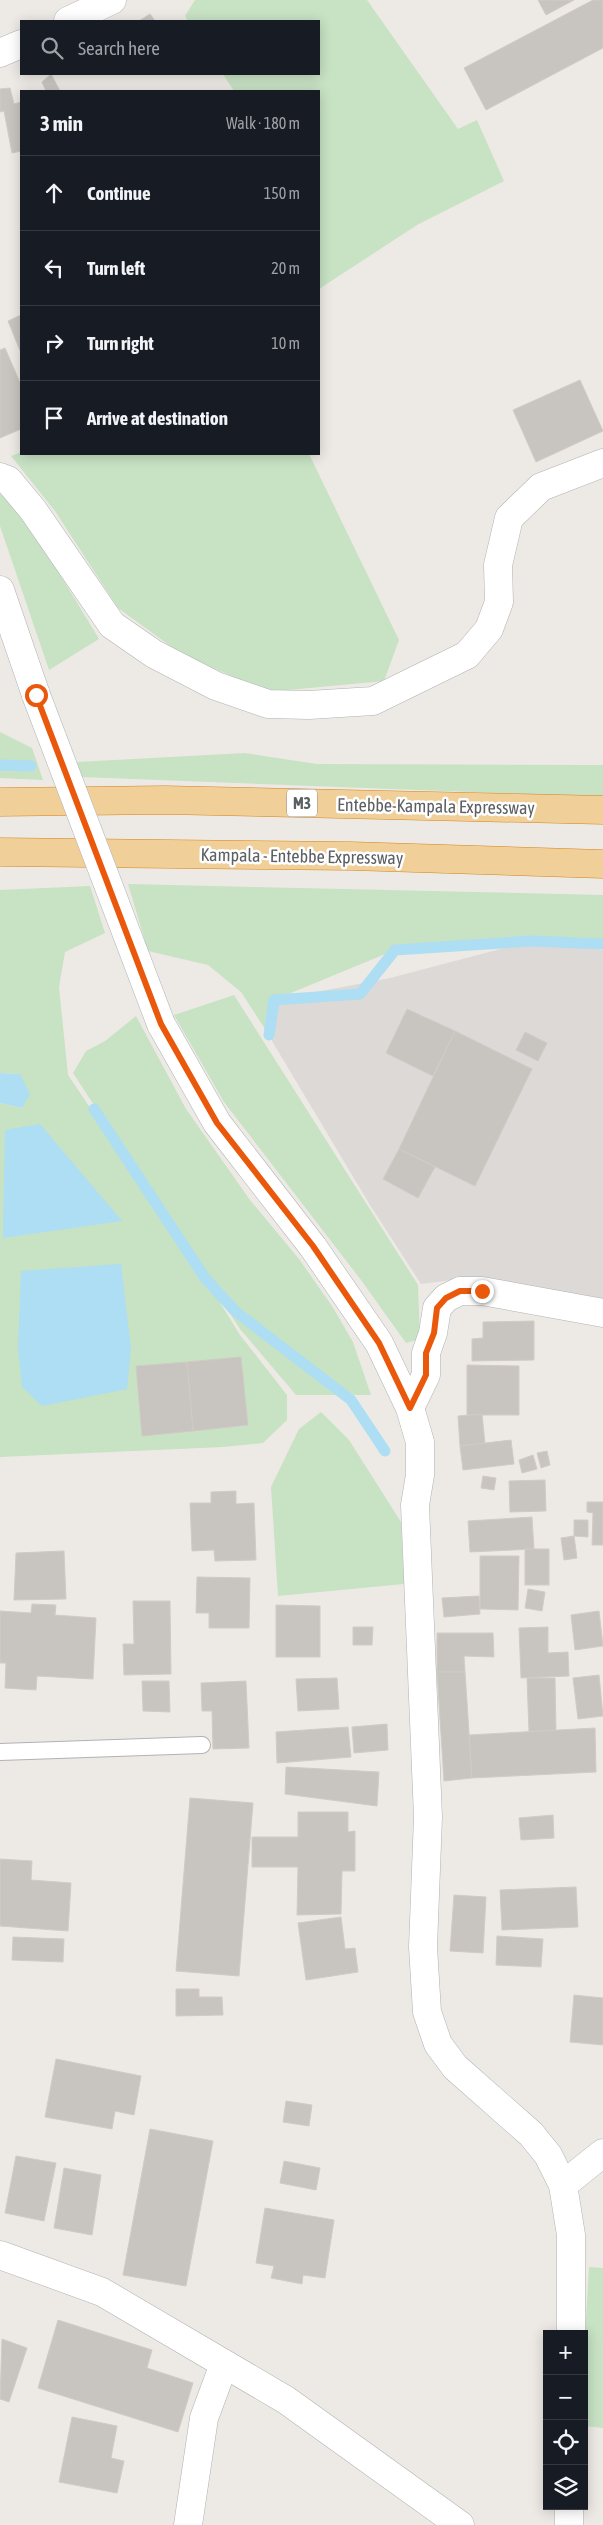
<!DOCTYPE html>
<meta charset="utf-8">
<style>
body{margin:0;font-family:"Asap Condensed",sans-serif;background:#20242c;color:#f1f3f6}
.controls{position:absolute;right:15px;bottom:15px;display:grid;overflow:hidden;border-radius:0px;box-shadow:0 2px 12px #0003}
.controls button{width:45px;height:45px;display:grid;place-items:center;padding:0;border:0;border-bottom:1px solid #363941;background:#171b24;color:#f1f3f6;font:25px sans-serif}
.stop{position:absolute;width:15px;height:15px;margin:-11px;border:4px solid #ea580c;border-radius:50%;background:#fff}
.stop.end{background:#ea580c;border-color:#fff;box-shadow:0 1px 5px #0008}
.list{margin:0;padding:0;list-style:none}
h2{display:flex;justify-content:space-between;align-items:center;height:65px;margin:0;padding:0 20px;font-size:21px}
h2 small{font-size:16px;font-weight:400;color:#9ea1a6}
.list li{display:grid;grid-template-columns:32px 1fr auto;gap:15px;align-items:center;box-sizing:border-box;height:75px;padding:0 20px;border-top:1px solid #363941}
.list b{display:block;font-size:19px;white-space:nowrap}
.list em{font-size:16px;font-style:normal;color:#9ea1a6}
.icon{flex:none;width:28px;height:28px;fill:none;stroke:currentColor;stroke-width:2;stroke-linecap:round;stroke-linejoin:round}
.map{position:relative;flex:none;width:603px;height:2525px;overflow:hidden}
.search{position:absolute;background:#171b24;box-shadow:0 2px 12px #0003;left:20px;top:20px;width:300px;height:55px;display:flex;align-items:center;gap:12px;box-sizing:border-box;padding:0 18px;border-radius:0px;color:#9ea1a6;font-size:19px}
.panel{position:absolute;background:#171b24;box-shadow:0 2px 12px #0003;left:20px;top:90px;width:300px;height:365px;border-radius:0px}
.map>svg:first-child{display:block}
</style>
<div class="map">
<svg width="603" height="2525" viewBox="0 0 603 2525">
<rect width="100%" height="100%" fill="#edeae5"/>
<path fill="#dcd9d7" d="M531,941L603,950V1303L475,1277L421,1284L370,1205L272,1041L274,1000L390,978Z"/>
<g fill="#c8e2c4">
<path d="M195,0H367L458,129L477,120L504,181L417,225L319,289V91H234L223,74H319V21H188L185,16Z"/>
<path d="M21,452V454H309L399,640L384,681L267,692L180,653L118,608L55,511L11,456Z"/>
<path d="M0,494L21,510L99,639L49,670L0,526Z"/>
<path d="M0,732L32,748L43,780L0,778Z"/>
<path d="M245,753L317,764L603,765V797L81,777L77,762Z"/>
<path d="M128,884L603,895V944L531,941L395,950L274,1000L269,1035L241,992L208,965L148,951Z"/>
<path d="M90,886L105,933L65,952L59,987L68,1075L195,1262L240,1335L287,1395V1420L263,1443L223,1447L0,1457V1103L22,1108L20,1074L0,1073V890Z"/>
<path d="M234,995L418,1285L420,1339L406,1343L361,1280L224,1102L174,1015Z"/>
<path d="M136,1016L186,1109L250,1200L299,1259L332,1306L353,1342L371,1395H296L240,1329L73,1073L86,1051L105,1041Z"/>
<path d="M321,1412L349,1440L401,1522L404,1584L278,1596L271,1487L299,1429Z"/>
<path d="M589,2267L603,2268V2428L585,2426L584,2418V2352Z"/>
</g>
<g fill="#addef4">
<path d="M0,1073L20,1074L30,1094L22,1108L0,1103Z"/>
<path d="M40,1124L122,1221L3,1238L5,1130Z"/>
<path d="M121,1264L131,1348L127,1389L42,1406L22,1387L18,1348L21,1271Z"/>
</g>
<g fill="none" stroke-linecap="round" stroke-linejoin="round">
<g stroke="#addef4" stroke-width="11">
<path d="M0,765L31,766"/>
<path d="M269,1035L274,1000L360,994L395,950L531,941L603,944"/>
<path d="M94,1109L205,1278L235,1311L351,1400L385,1451"/>
</g>
</g>
<g fill="#c8c5c1" stroke="#d1cbc4">
<path d="M538,0H574L546,15Z"/>
<path d="M593,0H603V48L486,110L464,68Z"/>
<path d="M150,14L155,21H139Z"/>
<path d="M51,74L60,91H46L42,82Z"/>
<path d="M10,88L14,104L21,102V151L12,153L4,111L0,112V89Z"/>
<path d="M21,315V353L8,321Z"/>
<path d="M5,348L21,385V429L0,438V350Z"/>
<path d="M580,380L603,431L536,462L513,410Z"/>
<path d="M407,1009L455,1031L433,1076L386,1053Z"/>
<path d="M455,1031L532,1069L475,1186L399,1149Z"/>
<path d="M525,1032L547,1043L538,1061L516,1050Z"/>
<path d="M399,1149L435,1167L418,1198L383,1179Z"/>
<path d="M534,1321V1360L472,1361V1339L483,1338V1322Z"/>
<path d="M241,1357L248,1425L193,1431L187,1362Z"/>
<path d="M187,1362L193,1431L142,1436L136,1366Z"/>
<path d="M467,1365L519,1366V1415H467Z"/>
<path d="M482,1414L485,1444L460,1446L458,1416Z"/>
<path d="M511,1440L514,1464L463,1470L460,1446Z"/>
<path d="M547,1451L550,1465L541,1468L537,1453Z"/>
<path d="M533,1455L537,1469L522,1473L519,1460Z"/>
<path d="M483,1476L496,1478L494,1490L481,1488Z"/>
<path d="M545,1480L546,1511L510,1512L509,1481Z"/>
<path d="M236,1491V1504L254,1503L256,1560L215,1561L214,1550L192,1551L190,1503H211V1492Z"/>
<path d="M587,1502H603V1545H592L593,1513L587,1512Z"/>
<path d="M532,1517L534,1549L470,1552L468,1521Z"/>
<path d="M574,1520H588V1537L574,1536Z"/>
<path d="M574,1536L577,1558L564,1560L561,1538Z"/>
<rect x="525" y="1549" width="24" height="36"/>
<path d="M64,1551L66,1599L14,1600L16,1553Z"/>
<path d="M480,1556H519L518,1610L480,1609Z"/>
<path d="M197,1577L250,1578L249,1628H209V1613H196Z"/>
<path d="M528,1589L545,1592L542,1611L525,1608Z"/>
<path d="M479,1596L480,1614L444,1617L442,1598Z"/>
<path d="M133,1601H170L171,1674L124,1675L123,1644H134Z"/>
<path d="M32,1604L56,1605L55,1615L96,1618L93,1679L37,1676L36,1690L5,1688L6,1663H0V1611L31,1613Z"/>
<path d="M276,1605L320,1606V1657H276Z"/>
<path d="M599,1611L603,1646L575,1650L571,1615Z"/>
<path d="M353,1627H373L372,1645H353Z"/>
<path d="M548,1627V1653L568,1652L569,1676L521,1678L519,1628Z"/>
<path d="M437,1633H493L494,1657L464,1656L465,1672H437Z"/>
<path d="M437,1672H465L472,1778L444,1781Z"/>
<path d="M599,1675L603,1716L578,1719L573,1678Z"/>
<path d="M337,1678L339,1709L298,1711L296,1679Z"/>
<path d="M527,1678H555L556,1731L529,1732Z"/>
<path d="M142,1681H169L170,1712L143,1711Z"/>
<path d="M246,1681L249,1748L213,1749L212,1711H202L201,1683Z"/>
<path d="M387,1724L388,1750L354,1753L352,1727Z"/>
<path d="M348,1727L351,1757L277,1763L276,1732Z"/>
<path d="M595,1728L596,1772L472,1778L469,1735Z"/>
<path d="M286,1767L379,1772L377,1806L285,1794Z"/>
<path d="M190,1798L253,1803L239,1976L176,1971Z"/>
<path d="M298,1812H348V1832L355,1831V1871H342L341,1914L297,1915L298,1867H252V1837H298Z"/>
<path d="M553,1815L554,1838L521,1840L519,1818Z"/>
<path d="M0,1859L32,1861L31,1880L71,1883L68,1931L0,1926Z"/>
<path d="M576,1887L578,1927L502,1930L500,1890Z"/>
<path d="M454,1895L486,1897L483,1953L450,1951Z"/>
<path d="M341,1917L345,1949L355,1948L358,1972L306,1980L298,1923Z"/>
<path d="M497,1936L543,1939L541,1967L496,1965Z"/>
<path d="M13,1937L64,1939L63,1962L12,1960Z"/>
<path d="M176,1989H199V1997H222L223,2015L176,2016Z"/>
<path d="M574,1995L603,1998V2045L570,2042Z"/>
<path d="M56,2059L141,2076L134,2115L115,2111L112,2129L45,2117Z"/>
<path d="M286,2101L312,2105L309,2126L283,2122Z"/>
<path d="M150,2129L213,2141L186,2286L123,2275Z"/>
<path d="M16,2156L56,2163L44,2221L5,2213Z"/>
<path d="M284,2161L320,2168L316,2190L280,2183Z"/>
<path d="M64,2168L101,2175L92,2235L54,2228Z"/>
<path d="M265,2208L334,2220L325,2278L303,2275L302,2284L271,2278L274,2266L256,2263Z"/>
<path d="M58,2320L152,2350L147,2368L193,2383L178,2432L38,2388Z"/>
<path d="M2,2339L27,2348L9,2402L0,2399Z"/>
<path d="M72,2417L117,2426L111,2458L124,2461L117,2493L59,2482Z"/>
</g>
<g fill="none" stroke-linecap="round" stroke-linejoin="round">
<defs>
<path id="service" d="M0,1752L202,1745"/>
<g id="minor">
<path d="M68,21L112,0"/>
<path d="M0,53L21,44"/>
<path d="M0,477L8,480L33,510L112,625L154,654L216,686L268,704L309,705L373,701L467,655L489,629L499,602L498,565L509,518L541,487L603,463"/>
<path d="M410,1408L426,1375V1353L433,1333L437,1308L446,1298L460,1291H482L603,1313"/>
<path d="M563,2185L603,2153"/>
<path d="M188,2525L204,2418L224,2364"/>
</g>
<g id="tertiary">
<path d="M0,590L36,695"/>
<path d="M161,1024L217,1123L313,1247L379,1343L410,1408L420,1442V1475L415,1505L428,1817L423,1947L427,2012L438,2044L455,2067L531,2134L548,2155L563,2185L571,2235V2334"/>
<path d="M0,2255L102,2292L286,2400L460,2525"/>
<path d="M569,2525V2506"/>
</g>
<g id="motorway">
<path d="M0,802L165,800L603,810"/>
<path d="M0,852L351,856L603,864"/>
</g>
</defs>
<use href="#service" stroke="#b0b2b5" stroke-width="18"/>
<use href="#minor" stroke="#b0b2b5" stroke-width="29"/>
<use href="#tertiary" stroke="#b0b2b5" stroke-width="29"/>
<use href="#motorway" stroke="#d6851c" stroke-width="29"/>
<use href="#service" stroke="#fff" stroke-width="16"/>
<use href="#minor" stroke="#fff" stroke-width="28"/>
<use href="#tertiary" stroke="#fff" stroke-width="28"/>
<use href="#motorway" stroke="#f0cf99" stroke-width="28"/>
<defs>
<path id="tertiary-bridge" d="M36,695L161,1024"/>
</defs>
<use href="#tertiary-bridge" stroke="#b0b2b5" stroke-width="29" stroke-linecap="butt"/>
<use href="#tertiary-bridge" stroke="#fff" stroke-width="28"/>
</g>
<g fill="none" stroke-linecap="round" stroke-linejoin="round">
<path stroke="#ea580c" stroke-width="6" d="M36,695L161,1024L217,1123L313,1246L379,1343L410,1408L426,1375V1353L434,1333L437,1308L446,1298L460,1291H482"/>
</g>
<g text-anchor="middle" dominant-baseline="central" stroke-width="5" stroke-linejoin="round" paint-order="stroke">
<rect fill="#fff" stroke="#8d9092" stroke-width="1" x="287" y="789.5" width="30" height="27" rx="4"/>
<g font-size="16" font-weight="bold" fill="#5c6063">
<text x="302" y="803">M3</text>
</g>
<g font-size="18" fill="#5c6063" stroke="#fff">
<text transform="translate(436 806) rotate(1)">Entebbe-Kampala Expressway</text>
<text transform="translate(302 856) rotate(1)">Kampala - Entebbe Expressway</text>
</g>
</g>
</svg>
<div class="controls">
<button>+</button>
<button>−</button>
<button><svg class="icon" aria-label="locate" viewBox="0 0 24 24"><circle cx="12" cy="12" r="6"/><path d="M12 2v4M12 18v4M2 12h4M18 12h4"/></svg></button>
<button><svg class="icon" aria-label="layers" viewBox="0 0 24 24"><path d="M12 4l9 5-9 5-9-5zM3 14l9 5 9-5"/></svg></button>
</div>
<div class="stop" style="left:36px;top:695px"></div>
<div class="stop end" style="left:482px;top:1291px"></div>
<div class="search"><svg class="icon" aria-label="search" viewBox="0 0 24 24"><circle cx="10" cy="10" r="6"/><path d="M15 15l6 6"/></svg>Search here</div>
<section class="panel">
<h2>3 min<small>Walk · 180 m</small></h2>
<ul class="list">
<li><svg class="icon" aria-label="ahead" viewBox="0 0 24 24"><path d="M12 20V5M6 11l6-6 6 6"/></svg><div><b>Continue</b></div><em>150 m</em></li>
<li><svg class="icon" aria-label="left" viewBox="0 0 24 24"><path d="M17 20v-9H6M10 6l-5 5 5 5"/></svg><div><b>Turn left</b></div><em>20 m</em></li>
<li><svg class="icon" aria-label="right" viewBox="0 0 24 24"><path d="M7 20v-9h11M14 6l5 5-5 5"/></svg><div><b>Turn right</b></div><em>10 m</em></li>
<li><svg class="icon" aria-label="arrive" viewBox="0 0 24 24"><path d="M6 21V4h12l-3 4 3 4H6"/></svg><div><b>Arrive at destination</b></div></li>
</ul>
</section>
</div>
